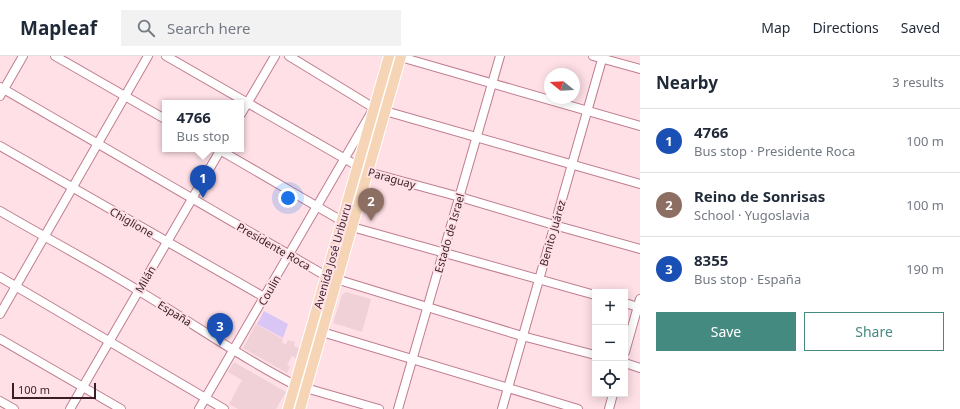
<!DOCTYPE html>
<meta charset="utf-8">
<style>
body{margin:0;font-family:"Noto Sans",sans-serif;background:#f2f2f3;color:#1f2937}
.controls{position:absolute;right:12px;bottom:12px;display:grid;overflow:hidden;border-radius:0px;box-shadow:0 2px 10px #0003}
.controls button{width:36px;height:36px;display:grid;place-items:center;padding:0;border:0;border-bottom:1px solid #e0e1e3;background:#fff;color:#1f2937;font:20px sans-serif}
.compass{position:absolute;left:544px;top:12px;width:36px;height:36px;border-radius:50%;background:#fff;box-shadow:0 2px 10px #0003;rotate:288deg}
.scale{position:absolute;left:12px;bottom:10px;width:84px;box-sizing:border-box;padding-left:4px;border:2px solid #391e25;border-top:0;font-size:11px;line-height:14px;white-space:nowrap;color:#391e25;-webkit-text-stroke:3px #fee0e6;paint-order:stroke}
.you{position:absolute;left:288px;top:142px;width:14px;height:14px;margin:-10px;border:3px solid #fff;border-radius:50%;background:#1a73e8;box-shadow:0 0 0 6px #1a73e833}
.badge{display:grid;place-items:center;width:26px;height:26px;border-radius:50%;background:#458a80;color:#fff;font-size:13px;font-weight:700}
.pin{position:absolute;translate:-50% -33px;filter:drop-shadow(0 1px 2px #0008)}
.pin::after{content:'';position:absolute;top:21px;width:14px;height:12px;background:inherit;clip-path:polygon(0 0,100% 0,50% 100%)}
.popup{position:absolute;left:162px;top:44px;width:82px;height:52px;box-sizing:border-box;display:grid;place-content:center;border-radius:0px;background:#fff;filter:drop-shadow(0 1px 3px #0005);font-size:13px;white-space:nowrap;color:#747a83}
.popup b{font-size:15px;color:#1f2937}
.popup::after{content:'';position:absolute;left:50%;top:100%;margin-left:-8px;border:8px solid transparent;border-top-color:#fff}
.list{margin:0;padding:0;list-style:none}
h2{display:flex;justify-content:space-between;align-items:center;height:52px;margin:0;padding:0 16px;font-size:17px}
h2 small{font-size:13px;font-weight:400;color:#747a83}
.list li{display:grid;grid-template-columns:26px 1fr auto;gap:12px;align-items:center;box-sizing:border-box;height:64px;padding:0 16px;border-top:1px solid #e0e1e3}
.list b{display:block;font-size:15px;white-space:nowrap}
.list p{margin:0;font-size:13px;white-space:nowrap;color:#747a83}
.list em{font-size:13px;font-style:normal;color:#747a83}
.actions{display:flex;gap:8px;padding:12px 16px}
.actions a{flex:1;padding:9px 0;border:1px solid #458a80;border-radius:0px;text-align:center;font-size:14px;color:#458a80}
.actions .main{background:#458a80;color:#fff}
.icon{flex:none;width:22px;height:22px;fill:none;stroke:currentColor;stroke-width:2;stroke-linecap:round;stroke-linejoin:round}
.map{position:relative;flex:none;width:640px;height:353px;overflow:hidden}
header{display:flex;align-items:center;gap:24px;box-sizing:border-box;height:56px;padding:0 20px;background:#fff;border-bottom:1px solid #e0e1e3}
header strong{font-size:19px}
nav{display:flex;gap:22px;margin-inline-start:auto;font-size:14px}
.search{width:280px;height:36px;background:#f2f2f3;display:flex;align-items:center;gap:10px;box-sizing:border-box;padding:0 14px;border-radius:0px;color:#747a83;font-size:15px}
main{display:flex}
aside{flex:1;background:#fff}
.map>svg:first-child{display:block}
</style>
<header>
<strong>Mapleaf</strong>
<div class="search"><svg class="icon" aria-label="search" viewBox="0 0 24 24"><circle cx="10" cy="10" r="6"/><path d="M15 15l6 6"/></svg>Search here</div>
<nav><a>Map</a><a>Directions</a><a>Saved</a></nav>
</header>
<main>
<div class="map">
<svg width="640" height="353" viewBox="0 0 640 353">
<rect width="100%" height="100%" fill="#fee0e6"/>
<g fill="#f0d1d8">
<path d="M346,236L371,243L362,276L333,267L342,239Z"/>
<path d="M256,268L283,283L282,287L286,288L288,284L295,286L294,290L299,292L296,302L292,300L287,309L290,311L287,317L243,292Z"/>
<path d="M234,306L286,336L276,353H238L229,348L242,324L228,316Z"/>
</g>
<path fill="#d9c6f5" d="M264,255L288,268L283,282L257,268Z"/>
<g fill="none" stroke-linecap="round" stroke-linejoin="round">
<defs>
<g id="minor">
<path d="M55,0L165,63"/>
<path d="M166,0L368,116L460,141L554,169L640,193"/>
<path d="M397,0L640,70"/>
<path d="M593,0L640,13"/>
<path d="M0,31L326,220L522,280L595,299"/>
<path d="M0,40L23,0"/>
<path d="M385,55C470,79 555,104 640,128"/>
<path d="M241,58L275,0"/>
<path d="M0,90L264,241"/>
<path d="M218,93L342,165"/>
<path d="M0,155C46,182 94,207 139,235C191,266 241,302 295,329L379,353"/>
<path d="M352,171L595,239"/>
<path d="M0,221L224,353"/>
<path d="M625,247L638,251"/>
<path d="M0,258L148,0"/>
<path d="M322,276L578,353"/>
<path d="M0,283L121,353"/>
<path d="M625,296L640,243"/>
<path d="M625,307L640,312"/>
<path d="M0,345L14,353"/>
<path d="M70,353L221,93"/>
<path d="M199,353L374,52L289,0"/>
<path d="M398,353L500,0"/>
<path d="M502,353L603,0"/>
<path d="M609,353L613,338"/>
</g>
<g id="major">
<path d="M288,353L389,0"/>
<path d="M300,353L401,0"/>
</g>
</defs>
<use href="#minor" stroke="#c07e8f" stroke-width="10"/>
<use href="#major" stroke="#fff" stroke-width="12"/>
<use href="#minor" stroke="#fff" stroke-width="8"/>
<use href="#major" stroke="#f6d4b6" stroke-width="10"/>
</g>
<g text-anchor="middle" dominant-baseline="central" stroke-width="4" stroke-linejoin="round" paint-order="stroke">
<g font-size="11" fill="#391e25" stroke="#fee0e6">
<text transform="translate(392 122) rotate(16)">Paraguay</text>
<text transform="translate(132 166) rotate(30)">Chiglione</text>
<text transform="translate(449 177) rotate(-74)">Estado de Israel</text>
<text transform="translate(552 177) rotate(-74)">Benito Juárez</text>
<text transform="translate(274 190) rotate(30)">Presidente Roca</text>
<text transform="translate(332 200) rotate(-74)">Avenida José Uriburu</text>
<text transform="translate(145 223) rotate(-60)">Milán</text>
<text transform="translate(269 234) rotate(-60)">Coulin</text>
<text transform="translate(175 257) rotate(32)">España</text>
</g>
</g>
</svg>
<div class="controls">
<button>+</button>
<button>−</button>
<button><svg class="icon" aria-label="locate" viewBox="0 0 24 24"><circle cx="12" cy="12" r="6"/><path d="M12 2v4M12 18v4M2 12h4M18 12h4"/></svg></button>
</div>
<svg class="compass" viewBox="-18 -18 36 36"><path d="M0-13l5 13h-10z" fill="#e53935"/><path d="M0 13l5-13h-10z" fill="#747a83"/></svg>
<div class="scale">100 m</div>
<div class="you"></div>
<div class="pin badge" style="left:203px;top:142px;background:#1a4fb4">1</div>
<div class="popup"><b>4766</b>Bus stop</div>
<div class="pin badge" style="left:371px;top:165px;background:#8d6e63">2</div>
<div class="pin badge" style="left:220px;top:290px;background:#1a4fb4">3</div>
</div>
<aside>
<h2>Nearby<small>3 results</small></h2>
<ul class="list">
<li><span class="badge" style="background:#1a4fb4">1</span><div><b>4766</b><p>Bus stop · Presidente Roca</p></div><em>100 m</em></li>
<li><span class="badge" style="background:#8d6e63">2</span><div><b>Reino de Sonrisas</b><p>School · Yugoslavia</p></div><em>100 m</em></li>
<li><span class="badge" style="background:#1a4fb4">3</span><div><b>8355</b><p>Bus stop · España</p></div><em>190 m</em></li>
</ul>
<div class="actions"><a class="main">Save</a><a>Share</a></div>
</aside>
</main>
